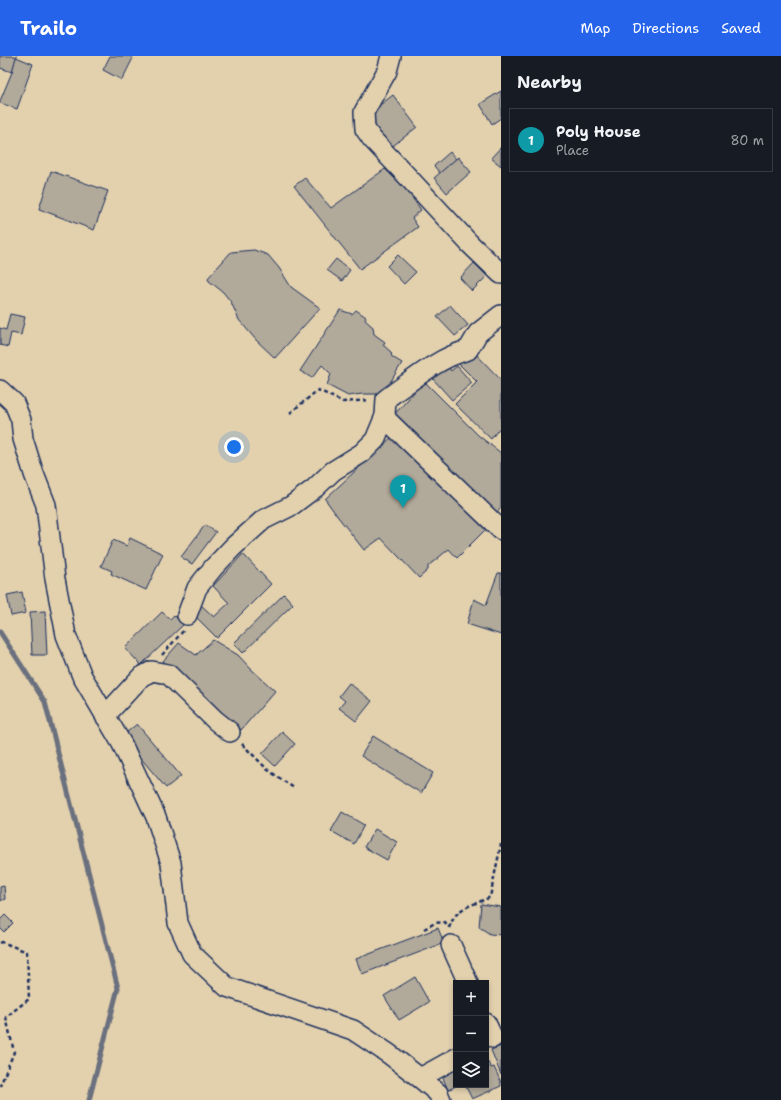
<!DOCTYPE html>
<meta charset="utf-8">
<style>
body{margin:0;font-family:"Shantell Sans",sans-serif;background:#242831;color:#f1f3f6}
.controls{position:absolute;right:12px;bottom:12px;display:grid;overflow:hidden;border-radius:0px;box-shadow:0 2px 6px #0003}
.controls button{width:36px;height:36px;display:grid;place-items:center;padding:0;border:0;border-bottom:1px solid #363941;background:#171b24;color:#f1f3f6;font:20px sans-serif}
.you{position:absolute;left:234px;top:391px;width:14px;height:14px;margin:-10px;border:3px solid #fff;border-radius:50%;background:#1a73e8;box-shadow:0 0 0 6px #1a73e833}
.badge{display:grid;place-items:center;width:26px;height:26px;border-radius:50%;background:#2563eb;color:#fff;font-size:13px;font-weight:700}
.pin{position:absolute;translate:-50% -33px;filter:drop-shadow(0 1px 2px #0008)}
.pin::after{content:'';position:absolute;top:21px;width:14px;height:12px;background:inherit;clip-path:polygon(0 0,100% 0,50% 100%)}
.list{margin:0;padding:0;list-style:none}
h2{display:flex;justify-content:space-between;align-items:center;height:52px;margin:0;padding:0 16px;font-size:17px}
h2 small{font-size:13px;font-weight:400;color:#9ea1a6}
.list li{display:grid;grid-template-columns:26px 1fr auto;gap:12px;align-items:center;box-sizing:border-box;height:64px;margin:0 8px 8px;padding:0 8px;border:1px solid #363941;border-radius:0px}
.list b{display:block;font-size:15px;white-space:nowrap}
.list p{margin:0;font-size:13px;white-space:nowrap;color:#9ea1a6}
.list em{font-size:13px;font-style:normal;color:#9ea1a6}
.icon{flex:none;width:22px;height:22px;fill:none;stroke:currentColor;stroke-width:2;stroke-linecap:round;stroke-linejoin:round}
.map{position:relative;flex:none;width:501px;height:1044px;overflow:hidden}
header{display:flex;align-items:center;gap:24px;box-sizing:border-box;height:56px;padding:0 20px;background:#2563eb;color:#fff}
header strong{font-size:19px}
nav{display:flex;gap:22px;margin-inline-start:auto;font-size:14px}
main{display:flex}
aside{flex:1;background:#171b24}
.map>svg:first-child{display:block}
</style>
<header>
<strong>Trailo</strong>
<nav><a>Map</a><a>Directions</a><a>Saved</a></nav>
</header>
<main>
<div class="map">
<svg width="501" height="1044" viewBox="0 0 501 1044">
<rect width="100%" height="100%" fill="#e3d1ae"/>
<filter id="ink" filterUnits="userSpaceOnUse"><feTurbulence type="fractalNoise" baseFrequency=".025" numOctaves="2"/><feDisplacementMap in="SourceGraphic" scale="8" xChannelSelector="R" yChannelSelector="G"/><feConvolveMatrix kernelMatrix="1 2 1 2 8 2 1 2 1" color-interpolation-filters="sRGB"/></filter>
<g filter="url(#ink)">
<g fill="none" stroke-linecap="round" stroke-linejoin="round">
<path stroke="#6a6f7e" stroke-width="5" d="M0,576L45,646L118,932L89,1044"/>
</g>
<g fill="#b1a99a" stroke="#1b2f5e">
<path d="M0,0H17L12,16L0,12Z"/>
<path d="M110,0H130L133,2L122,24L103,14Z"/>
<path d="M16,1L33,8L17,53L0,47V45L12,16Z"/>
<path d="M501,35V62L492,68L480,48Z"/>
<path d="M393,39L417,71L389,93L364,61Z"/>
<path d="M501,91V110L491,102Z"/>
<path d="M450,96L456,103L440,117L434,110Z"/>
<path d="M458,101L471,116L447,137L434,122Z"/>
<path d="M385,113L406,133L421,154L412,162L418,171L360,213L294,130L305,122L331,152Z"/>
<path d="M51,115L108,135L94,174L39,153Z"/>
<path d="M254,194L268,199L279,212L291,231L320,252L275,302L256,284L239,264L231,246L223,236L209,225L208,222L231,196Z"/>
<path d="M398,199L416,216L404,228L387,210Z"/>
<path d="M336,203L350,214L342,225L327,214Z"/>
<path d="M474,207L487,220L472,235L460,222Z"/>
<path d="M450,249L468,269L455,280L437,261Z"/>
<path d="M340,254L352,258L356,254L366,261L365,264L373,271L374,278L385,286L383,289L391,296L392,301L402,307L386,333L376,338H362L348,340L327,329L331,318L322,309L312,322L300,315Z"/>
<path d="M10,258L25,261L21,279L11,277L8,291L0,289V272L6,274Z"/>
<path d="M474,296L501,324V370L491,383L455,348L477,326L459,308Z"/>
<path d="M448,310L451,315L457,310L472,327L452,344L433,323Z"/>
<path d="M424,325L479,380L501,397V452L495,459L393,360Z"/>
<path d="M394,379L491,468L457,502L449,493L428,510V514L419,522L381,482L364,494L338,461L325,443Z"/>
<path d="M205,469L216,476L192,508L181,501Z"/>
<path d="M130,482L163,498L146,534L111,518L112,515L101,510L113,484L127,490Z"/>
<path d="M243,498L271,528L217,582L193,558L201,549L214,561L229,547L213,530Z"/>
<path d="M498,517H501V579L467,568L474,543L486,549Z"/>
<path d="M22,536L26,557L11,560L7,539Z"/>
<path d="M284,538L293,548L243,597L234,587Z"/>
<path d="M45,555L47,599H32L30,556Z"/>
<path d="M162,556L170,563L174,559L183,569L141,609L125,592Z"/>
<path d="M213,584L238,599L250,612L275,635L241,674L190,628L163,605L179,587L196,599Z"/>
<path d="M349,627L372,645L356,665L339,652L345,645L339,640Z"/>
<path d="M137,668L181,720L166,732L122,680Z"/>
<path d="M282,676L295,688L275,710L262,698Z"/>
<path d="M373,680L433,717L421,737L361,700Z"/>
<path d="M342,756L364,769L354,788L331,775Z"/>
<path d="M375,773L397,786L387,804L364,791Z"/>
<path d="M4,830L5,843L0,845V831Z"/>
<path d="M481,848L501,851V879L490,878L479,871Z"/>
<path d="M5,859L13,867L4,876L0,872V864Z"/>
<path d="M438,872L444,887L362,918L356,903Z"/>
<path d="M415,921L429,946L399,964L384,940Z"/>
<path d="M501,990V1019L491,994Z"/>
<path d="M486,1003L491,1012L494,1011L501,1026V1030L472,1043L465,1029H486Z"/>
<path d="M456,1010V1029H458L448,1034L441,1017Z"/>
</g>
<g fill="none" stroke-linecap="round" stroke-linejoin="round">
<defs>
<g id="minor">
<path d="M391,0L387,15L364,56L365,73L372,83L407,120L470,188L501,218"/>
<path d="M501,259L478,277L468,294C439,301 410,326 386,343L385,360L388,365L501,474"/>
<path d="M0,334L14,347L21,364L23,383L34,418L46,449L55,523L66,579L82,620L122,688L156,761L171,807L178,867L192,898L227,931L353,974L389,998L420,1022L438,1037L441,1044"/>
<path d="M187,559L197,532L213,512L233,491L263,464L291,450L315,432L333,415L362,397L375,384L385,360"/>
<path d="M105,660L141,621L152,615L168,618L215,664L230,676"/>
<path d="M451,889L468,927"/>
<path d="M486,967L493,982"/>
<path d="M420,1022L456,1002"/>
</g>
</defs>
<use href="#minor" stroke="#1b2f5e" stroke-width="22"/>
<g stroke="#1b2f5e" stroke-width="2.5" stroke-dasharray="4 3" stroke-linecap="butt">
<path d="M290,357L318,334L343,346L369,344"/>
<path d="M162,599L184,574"/>
<path d="M242,688L268,714L294,732"/>
<path d="M449,872C457,849 471,851 490,841L501,788"/>
<path d="M424,873L435,867L445,866L449,871"/>
<path d="M0,887L2,886L27,896L29,943L6,961L14,996L0,1030"/>
</g>
<use href="#minor" stroke="#e3d1ae" stroke-width="19"/>
</g>
</g>
</svg>
<div class="controls">
<button>+</button>
<button>−</button>
<button><svg class="icon" aria-label="layers" viewBox="0 0 24 24"><path d="M12 4l9 5-9 5-9-5zM3 14l9 5 9-5"/></svg></button>
</div>
<div class="you"></div>
<div class="pin badge" style="left:403px;top:452px;background:#0f9aa8">1</div>
</div>
<aside>
<h2>Nearby<small></small></h2>
<ul class="list">
<li><span class="badge" style="background:#0f9aa8">1</span><div><b>Poly House</b><p>Place</p></div><em>80 m</em></li>
</ul>
</aside>
</main>
